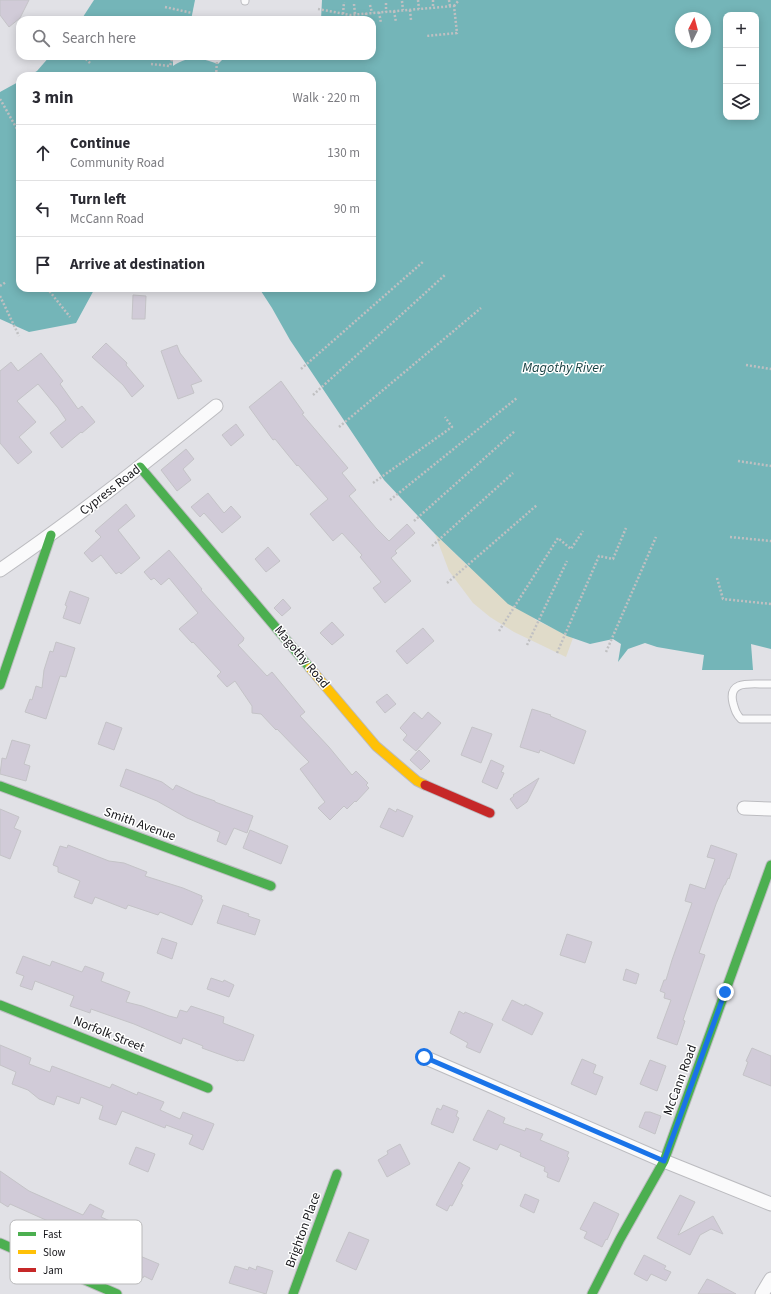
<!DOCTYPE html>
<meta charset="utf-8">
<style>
body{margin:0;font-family:"Source Sans 3",sans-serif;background:#f7f7f7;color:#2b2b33}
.controls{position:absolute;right:12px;top:12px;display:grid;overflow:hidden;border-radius:8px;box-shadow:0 2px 10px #0003}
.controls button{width:36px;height:36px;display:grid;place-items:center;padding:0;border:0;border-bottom:1px solid #e1e1e2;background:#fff;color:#2b2b33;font:20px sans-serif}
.compass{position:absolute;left:675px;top:12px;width:36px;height:36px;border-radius:50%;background:#fff;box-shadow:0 2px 10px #0003;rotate:6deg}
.stop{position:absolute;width:12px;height:12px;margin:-9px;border:3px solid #1a73e8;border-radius:50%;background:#fff}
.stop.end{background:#1a73e8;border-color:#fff;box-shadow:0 1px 4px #0008}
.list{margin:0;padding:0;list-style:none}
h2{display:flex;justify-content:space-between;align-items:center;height:52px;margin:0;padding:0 16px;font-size:17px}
h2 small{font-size:13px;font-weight:400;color:#7c7c81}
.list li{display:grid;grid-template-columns:26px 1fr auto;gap:12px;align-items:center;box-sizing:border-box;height:56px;padding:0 16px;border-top:1px solid #e1e1e2}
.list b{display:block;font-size:15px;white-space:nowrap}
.list p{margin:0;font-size:13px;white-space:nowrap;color:#7c7c81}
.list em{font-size:13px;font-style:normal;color:#7c7c81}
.icon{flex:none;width:22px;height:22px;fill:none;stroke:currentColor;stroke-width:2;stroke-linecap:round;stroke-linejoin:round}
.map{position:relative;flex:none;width:771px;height:1294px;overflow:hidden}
.search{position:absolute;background:#fff;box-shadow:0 2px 10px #0003;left:16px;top:16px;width:360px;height:44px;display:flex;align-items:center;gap:10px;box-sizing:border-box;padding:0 14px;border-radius:12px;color:#7c7c81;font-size:15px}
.panel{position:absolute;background:#fff;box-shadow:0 2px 10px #0003;left:16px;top:72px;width:360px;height:220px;border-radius:12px}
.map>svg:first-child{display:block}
</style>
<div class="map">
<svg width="771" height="1294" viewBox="0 0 771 1294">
<rect width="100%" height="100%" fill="#e1e1e6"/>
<path fill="#e0dbc9" d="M435,534L468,566L536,620L573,638L566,657L514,632L490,617L473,603L449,571Z"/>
<g fill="#74b5b8" fill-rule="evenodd">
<path d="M94,0H195L191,20H81Z"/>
<path d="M322,0H771V649L751,644L753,670H702L704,655L657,647L645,643L628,649L618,662L621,644L613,639L590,644L567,636L508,604L435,534L384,480L290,340L272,308L259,288H372V76H28L37,71L50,56H173V66C190,55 200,58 218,64L226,56H372V20H321ZM726,15H756V117H726ZM681,18H705V42H681Z"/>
<path d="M20,81V288H95L76,323L29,332L0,319V92Z"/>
</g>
<g fill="#d1cbd8" stroke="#c4c3c7">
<path d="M0,0H29L20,18L9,27L0,15Z"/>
<path d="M133,295L146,296L145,319H132Z"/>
<path d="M106,343L127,363L126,365L144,386L132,397L123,385L92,357Z"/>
<path d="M177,345L180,353L202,381L191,385L194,393L178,399L161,351Z"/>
<path d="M41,353L63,381L60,384L78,409L82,406L95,422L82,433L81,432L62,448L50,433L66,420L58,408L38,384L17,401L36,422L19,437L32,452L18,464L0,443V371L11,362L18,371Z"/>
<path d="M281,381L304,413L302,414L348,468L342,473L356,490L349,496L376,528L389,541L407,524L415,533L395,551L397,553L391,558L411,581L385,603L373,588L381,582L360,557L362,555L342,533L333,541L310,514L328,499L298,465L297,466L275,439L273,440L249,407Z"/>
<path d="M236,424L244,435L231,446L222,435Z"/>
<path d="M186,449L194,459L183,469L191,480L177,491L161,470Z"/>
<path d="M208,493L224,513L231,506L241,517L222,533L204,513L200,517L191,507Z"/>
<path d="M126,504L135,516L118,530L140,558L121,574L119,572L116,574L101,555L92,562L84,553L101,537L95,531Z"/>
<path d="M268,547L280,561L266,572L255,559Z"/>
<path d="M169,550L202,589L201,590L244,638L243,641L238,645L267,676L272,672L305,712L300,716L329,747L352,775L356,771L368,783L366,785L369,788L356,802L355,801L347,809L344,806L330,820L318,808L325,802L300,769L309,762L277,729L276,730L261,714L252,713V706L235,681L227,687L217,676L221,672L193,642L192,643L179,629L198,613L169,578L161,585L154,578L151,580L144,572Z"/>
<path d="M70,591L89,598L80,624L63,618L67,606L65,605Z"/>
<path d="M283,599L291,608L282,616L274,608Z"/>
<path d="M332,622L344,635L332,645L320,633Z"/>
<path d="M423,628L434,641L407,664L396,651Z"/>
<path d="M56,642L75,648L66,677L60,676L46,719L25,712L30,699L32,700L36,686L42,688L44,670L50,651L53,652Z"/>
<path d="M387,694L396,704L385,713L376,702Z"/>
<path d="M532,709L551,715L550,716L586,731L574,764L540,750L539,753L520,747Z"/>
<path d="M414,712L422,719L428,712L441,723L416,751L403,740L407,735L400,728Z"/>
<path d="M106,722L122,728L114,750L98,744Z"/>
<path d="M472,727L492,734L481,763L461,755Z"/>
<path d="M12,740L30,745L24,764L30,766L26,781L0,774L2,758L6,759Z"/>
<path d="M419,750L430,761L421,770L410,760Z"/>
<path d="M491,760L504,766L501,772L504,773L497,789L482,782Z"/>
<path d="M126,769L162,782L173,790L176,785L195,794L215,801V802L253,816L247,833L234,828L226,845L217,841L220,832L187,818L157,801L120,786Z"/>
<path d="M539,778L527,802L517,809L510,799L514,796L513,795Z"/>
<path d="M389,808L396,812L397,809L413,816L403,837L380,827Z"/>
<path d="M0,809L19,817L14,828L21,831L10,859L0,855Z"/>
<path d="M250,830L288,846L281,864L243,848Z"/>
<path d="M68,845L109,861L124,863L147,872L145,876L183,888L202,896L201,899L203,900L192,925L160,912L158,915L128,905L126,909L95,897L92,904L74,897L80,881L58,872V867L53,865L60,846L67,848Z"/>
<path d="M711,845L737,854L729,879L728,878L725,885H724L716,904L699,953L705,955L683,1020L685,1021L677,1045L657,1038L671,1000L664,998L665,993L660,991L664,980H666L672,960L692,903L685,901L690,884L705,889L715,859L707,857Z"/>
<path d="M223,905L249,914L248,916L260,920L255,935L217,923Z"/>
<path d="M567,934L592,942L585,963L560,955Z"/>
<path d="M162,938L177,943L172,959L157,953Z"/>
<path d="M23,956L50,966L52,961L82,972L85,966L104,973L101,981L130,992L126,1002L142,1006L169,1016L177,1018L180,1010L187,1012L191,1006L224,1017L223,1023L254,1035L244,1061L239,1060L238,1061L202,1048L203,1046L183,1038L181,1044L134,1024L91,1009L90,1013L70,1006L74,996L35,981L32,990L20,986L24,976L16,973Z"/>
<path d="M626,969L639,974L636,984L623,980Z"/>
<path d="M211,978L223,982L224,980L234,985L229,997L207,989Z"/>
<path d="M512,1000L524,1006L525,1004L543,1013L532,1035L502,1020Z"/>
<path d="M459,1011L464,1014L465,1012L493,1024L480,1053L466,1047L468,1043L450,1033Z"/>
<path d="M0,1045L31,1058L29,1064L50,1072L52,1066L110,1088L112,1084L137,1095L138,1092L164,1102L160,1110L180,1119L183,1112L214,1124L203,1150L189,1144L193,1135L166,1125L165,1128L122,1111L116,1125L99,1119L103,1106L81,1097L79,1104L57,1096L54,1105L39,1099L28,1090L12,1084L16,1072L0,1065Z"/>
<path d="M752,1048L771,1056V1086L743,1075L748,1062L746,1061Z"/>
<path d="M582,1059L596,1065L593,1073L603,1077L596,1095L571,1084Z"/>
<path d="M650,1060L666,1066L657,1091L640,1084Z"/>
<path d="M443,1105L458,1111L456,1116L459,1118L453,1133L431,1124L437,1108L441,1110Z"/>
<path d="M488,1110L505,1118L503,1123L525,1131L526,1128L543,1134L540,1140L569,1152L567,1156L569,1158L559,1182L547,1177L548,1173L544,1171L545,1167L520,1156L521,1153L500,1144L497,1150L473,1140Z"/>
<path d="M645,1112H650L661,1116L655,1134L639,1127Z"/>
<path d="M400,1144L410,1164L387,1177L378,1160L388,1154L387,1151Z"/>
<path d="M136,1147L155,1154L148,1172L129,1164Z"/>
<path d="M459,1162L470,1168L461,1184L463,1185L452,1206L450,1205L447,1211L436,1205Z"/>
<path d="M0,1171L29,1191L83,1215L90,1204L104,1211L101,1217L128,1229L117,1254L100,1247L103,1240L59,1221L57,1225L10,1204L8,1207L0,1202Z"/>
<path d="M525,1194L539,1200L534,1213L520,1206Z"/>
<path d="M680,1195L695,1202L678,1235L713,1216L723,1234L711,1229L700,1235L690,1255L657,1238Z"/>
<path d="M594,1202L619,1214L607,1240L606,1239L602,1247L584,1238L587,1232L580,1229Z"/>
<path d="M349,1232L369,1240L356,1270L336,1261Z"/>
<path d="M644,1255L666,1266L664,1269L671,1272L666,1281L651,1274L647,1281L634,1274Z"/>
<path d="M140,1256L159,1264L152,1280L144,1276L143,1278L133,1273Z"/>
<path d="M235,1266L248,1270L249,1267L256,1270L257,1266L273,1271L266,1294L229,1283Z"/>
<path d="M707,1279L712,1281L736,1294H698Z"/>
</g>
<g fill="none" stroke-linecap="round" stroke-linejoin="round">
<defs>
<g id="lane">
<path d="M245,0V1"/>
<path d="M771,684C754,685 727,678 733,703C735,710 736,714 741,719H771"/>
</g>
<g id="street">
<path d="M0,570C75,519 145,463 216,406"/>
<path d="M744,808L771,809"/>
<path d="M424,1057L664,1161L771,1204"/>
<path d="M762,1294L771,1279"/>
</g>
<g id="fast">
<path d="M140,467L310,668"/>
<path d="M0,685L51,535"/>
<path d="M0,786L271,886"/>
<path d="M0,1005L208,1088"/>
<path d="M0,1243L117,1294"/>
<path d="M293,1294L337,1174"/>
<path d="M592,1294L620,1239L664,1161L771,865"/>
</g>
<path id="slow" d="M310,668L376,746L417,781L425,785"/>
<path id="jam" d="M425,785L490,813"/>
</defs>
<use href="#lane" stroke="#bcbcc0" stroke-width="9"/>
<use href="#street" stroke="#bcbcc0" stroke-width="15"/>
<use href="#fast" stroke="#bcbcc0" stroke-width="11"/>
<use href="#slow" stroke="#bcbcc0" stroke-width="11"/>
<use href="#jam" stroke="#bcbcc0" stroke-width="11"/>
<g stroke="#c0c0c2" stroke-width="2.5" stroke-dasharray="2 2" stroke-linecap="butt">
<path d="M418,0L419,9"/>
<path d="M433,0V8"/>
<path d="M449,0L450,6"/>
<path d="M402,1L403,10"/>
<path d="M386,3V12"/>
<path d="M354,4L355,14"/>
<path d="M370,5L372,13"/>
<path d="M454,6L459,0"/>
<path d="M165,7L192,13"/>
<path d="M318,9L350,15L454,6L457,33L426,36"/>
<path d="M410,10L411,20"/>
<path d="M394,11L396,22"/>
<path d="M379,12L381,23"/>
<path d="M366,13V20"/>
<path d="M343,14L344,2"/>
<path d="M83,56L90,63"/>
<path d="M151,64L170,66L173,56"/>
<path d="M216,76L217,60"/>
<path d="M0,99L20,134"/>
<path d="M0,286L6,282"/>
<path d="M47,288L70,317"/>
<path d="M0,296L19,336"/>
<path d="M746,365L771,369"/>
<path d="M301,369L424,261"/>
<path d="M313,395L446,274"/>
<path d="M339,427L481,308"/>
<path d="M738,461L771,466"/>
<path d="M373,483L452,427L445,417"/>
<path d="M390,500L517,398"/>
<path d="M414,521L515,431"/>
<path d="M730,537L771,541"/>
<path d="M432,546L513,473"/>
<path d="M717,578L723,599L771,604"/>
<path d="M447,583L537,505"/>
<path d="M499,631L558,538L571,549L583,531"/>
<path d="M527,645L567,561"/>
<path d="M606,652L656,537"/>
<path d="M557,653L599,556L613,559L626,528"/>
</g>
<use href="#lane" stroke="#fafafb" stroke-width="7"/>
<use href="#street" stroke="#fafafb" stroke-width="13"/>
<use href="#fast" stroke="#4caf50" stroke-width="9"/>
<use href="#slow" stroke="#ffc107" stroke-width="9"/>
<use href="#jam" stroke="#c62828" stroke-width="9"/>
</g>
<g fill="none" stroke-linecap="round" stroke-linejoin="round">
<path stroke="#1a73e8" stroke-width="5" d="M424,1057L664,1161L725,992"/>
</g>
<g text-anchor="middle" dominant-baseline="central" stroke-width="3" stroke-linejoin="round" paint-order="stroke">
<g font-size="13" fill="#151519" stroke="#fff">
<text transform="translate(110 490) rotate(-38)">Cypress Road</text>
<text transform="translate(302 657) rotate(50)">Magothy Road</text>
<text transform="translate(140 824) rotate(20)">Smith Avenue</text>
<text transform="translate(109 1034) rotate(22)">Norfolk Street</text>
<text transform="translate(680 1080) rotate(-70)">McCann Road</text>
<text transform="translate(303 1230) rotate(-70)">Brighton Place</text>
</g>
<g font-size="14" font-style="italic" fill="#1b4546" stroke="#fff">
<text x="563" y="368">Magothy River</text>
</g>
</g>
<rect x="10" y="1220" width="132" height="64" rx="6" fill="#fff" stroke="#b9b9ba" stroke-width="1"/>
<rect x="18" y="1232" width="18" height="4" fill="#4caf50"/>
<rect x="18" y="1250" width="18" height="4" fill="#ffc107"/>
<rect x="18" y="1268" width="18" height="4" fill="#c62828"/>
<g font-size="11" fill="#151519">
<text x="43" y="1238">Fast</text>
<text x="43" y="1256">Slow</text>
<text x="43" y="1274">Jam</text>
</g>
</svg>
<div class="controls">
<button>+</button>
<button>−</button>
<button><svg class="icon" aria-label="layers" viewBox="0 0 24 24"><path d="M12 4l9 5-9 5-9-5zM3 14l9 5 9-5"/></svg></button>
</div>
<svg class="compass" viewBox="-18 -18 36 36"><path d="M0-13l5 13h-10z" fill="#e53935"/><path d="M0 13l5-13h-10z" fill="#7c7c81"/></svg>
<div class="stop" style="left:424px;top:1057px"></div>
<div class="stop end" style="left:725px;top:992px"></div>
<div class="search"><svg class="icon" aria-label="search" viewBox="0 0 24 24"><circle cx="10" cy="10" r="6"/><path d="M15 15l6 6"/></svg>Search here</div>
<section class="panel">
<h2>3 min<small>Walk · 220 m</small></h2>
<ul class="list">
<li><svg class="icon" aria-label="ahead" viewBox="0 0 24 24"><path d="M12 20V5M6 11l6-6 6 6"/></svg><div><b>Continue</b><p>Community Road</p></div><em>130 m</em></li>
<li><svg class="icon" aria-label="left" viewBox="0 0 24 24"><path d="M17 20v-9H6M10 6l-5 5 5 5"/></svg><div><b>Turn left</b><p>McCann Road</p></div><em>90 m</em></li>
<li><svg class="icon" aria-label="arrive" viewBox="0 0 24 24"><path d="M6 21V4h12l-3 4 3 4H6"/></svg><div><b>Arrive at destination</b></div></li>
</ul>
</section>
</div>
